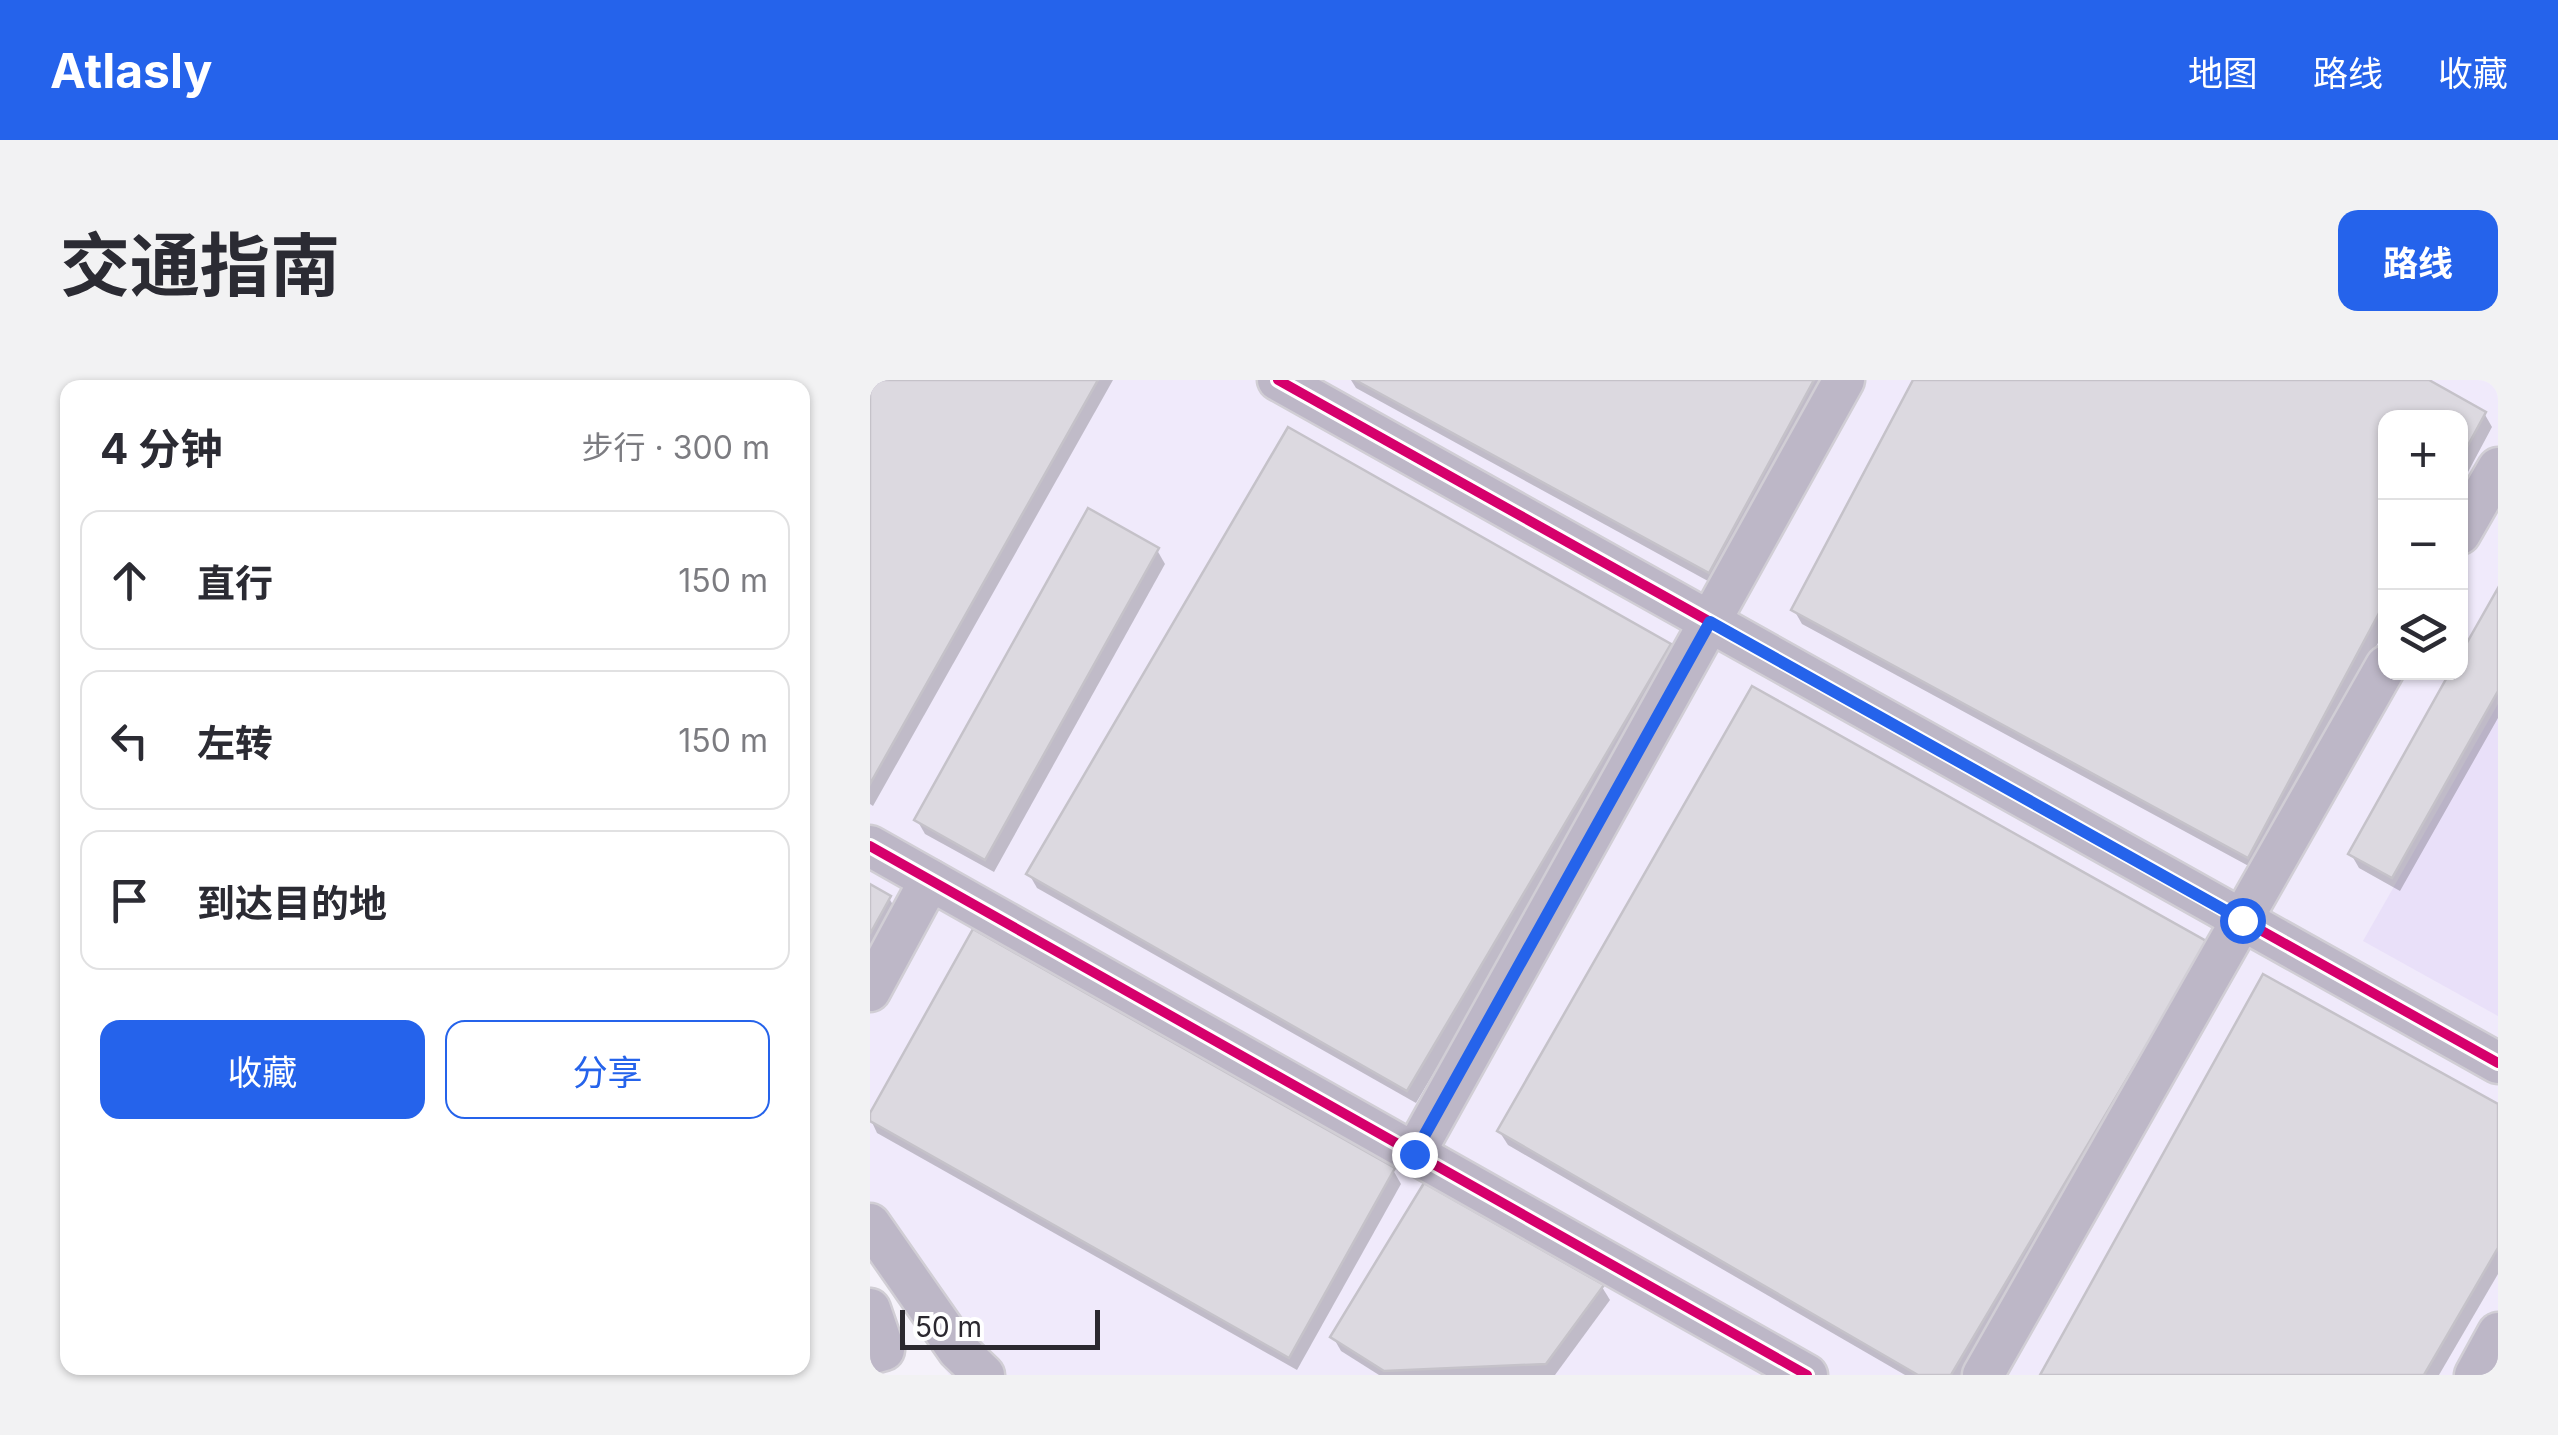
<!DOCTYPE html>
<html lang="zh">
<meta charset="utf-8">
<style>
body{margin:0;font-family:Inter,"Noto Sans SC",sans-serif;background:#f2f2f3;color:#2b2b33}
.controls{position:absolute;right:30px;top:30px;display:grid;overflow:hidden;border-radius:20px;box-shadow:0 2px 8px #0004}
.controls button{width:90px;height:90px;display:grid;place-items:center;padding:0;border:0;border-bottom:2px solid #e1e1e2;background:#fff;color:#2b2b33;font:50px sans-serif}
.scale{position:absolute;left:30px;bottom:25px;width:200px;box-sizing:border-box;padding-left:10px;border:5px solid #2b282f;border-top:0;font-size:28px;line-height:35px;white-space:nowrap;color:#2b282f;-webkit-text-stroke:8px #fff;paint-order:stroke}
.stop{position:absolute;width:30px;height:30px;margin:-22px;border:8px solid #2563eb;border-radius:50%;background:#fff}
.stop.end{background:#2563eb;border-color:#fff;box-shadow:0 2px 10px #0008}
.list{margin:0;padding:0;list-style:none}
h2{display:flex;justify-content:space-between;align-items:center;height:130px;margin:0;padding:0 40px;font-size:42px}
h2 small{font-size:32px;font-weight:400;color:#7c7c81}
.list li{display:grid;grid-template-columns:65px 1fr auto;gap:30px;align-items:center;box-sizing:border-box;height:140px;margin:0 20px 20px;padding:0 20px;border:2px solid #e1e1e2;border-radius:20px}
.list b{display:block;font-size:38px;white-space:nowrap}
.list em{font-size:32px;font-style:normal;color:#7c7c81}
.actions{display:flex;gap:20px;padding:30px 40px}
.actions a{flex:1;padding:22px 0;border:2px solid #2563eb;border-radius:20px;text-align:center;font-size:35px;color:#2563eb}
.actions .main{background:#2563eb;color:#fff}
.icon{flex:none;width:55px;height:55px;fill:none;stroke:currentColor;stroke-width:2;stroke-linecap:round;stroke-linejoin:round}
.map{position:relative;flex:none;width:1628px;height:995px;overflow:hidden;border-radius:20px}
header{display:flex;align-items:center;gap:60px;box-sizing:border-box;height:140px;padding:0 50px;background:#2563eb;color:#fff}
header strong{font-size:48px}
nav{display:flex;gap:55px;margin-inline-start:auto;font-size:35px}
.intro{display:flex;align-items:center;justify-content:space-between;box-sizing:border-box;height:240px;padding:0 60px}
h1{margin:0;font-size:70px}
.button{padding:25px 45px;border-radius:20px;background:#2563eb;color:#fff;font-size:35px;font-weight:700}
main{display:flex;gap:60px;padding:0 60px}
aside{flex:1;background:#fff;border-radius:20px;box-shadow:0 2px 8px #0004}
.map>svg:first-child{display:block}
</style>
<header>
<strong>Atlasly</strong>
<nav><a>地图</a><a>路线</a><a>收藏</a></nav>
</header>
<div class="intro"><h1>交通指南</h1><a class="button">路线</a></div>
<main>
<aside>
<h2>4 分钟<small>步行 · 300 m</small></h2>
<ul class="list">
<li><svg class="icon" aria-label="ahead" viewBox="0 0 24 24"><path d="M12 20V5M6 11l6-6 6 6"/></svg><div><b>直行</b></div><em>150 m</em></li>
<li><svg class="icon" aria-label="left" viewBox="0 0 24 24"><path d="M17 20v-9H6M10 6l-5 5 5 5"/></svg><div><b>左转</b></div><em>150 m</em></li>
<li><svg class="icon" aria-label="arrive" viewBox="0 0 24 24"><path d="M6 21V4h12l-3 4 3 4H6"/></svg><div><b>到达目的地</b></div></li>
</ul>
<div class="actions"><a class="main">收藏</a><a>分享</a></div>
</aside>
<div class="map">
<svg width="1628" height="995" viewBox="0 0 1628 995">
<rect width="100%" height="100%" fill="#f5f2fa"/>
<path fill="#f0eafb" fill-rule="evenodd" d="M0,0H1628V995H79L0,881ZM1516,38H1590V292H1516Z"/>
<path fill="#e9e0f9" d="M1628,324V636L1493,561Z"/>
<g fill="#0003">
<path d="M0,0H243L3,426L0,424Z"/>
<path d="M481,0H958L847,206L486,8Z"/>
<path d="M1046,0H1553L1614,33L1622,47L1590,107V38H1516V248L1386,490L932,244L924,230Z"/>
<path d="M287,170L295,184L124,492L55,454L47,440Z"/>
<path d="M1628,213V338L1530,511L1489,488L1481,474L1590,292Z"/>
<path d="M800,266L808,280L546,723L167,508L159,494Z"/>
<path d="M0,507L19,518L27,532L0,581Z"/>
<path d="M1344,578L1096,995H1035L638,765L629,751Z"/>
<path d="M1628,726V894L1569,995H1173Z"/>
<path d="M0,738L523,790L531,804L427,990L7,753Z"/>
<path d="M732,907L740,920L685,995H509L471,971L463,957Z"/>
</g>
<g fill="#dcd9e0" stroke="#c5c2c9" stroke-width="2.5">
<path d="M0,0H228L0,404Z"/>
<path d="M485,0H944L839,193Z"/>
<path d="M1043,0H1559L1616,32L1590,80V38H1516V220L1378,478L921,230Z"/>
<path d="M418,47L801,264L537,711L156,494Z"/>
<path d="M218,128L289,168L115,480L44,440Z"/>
<path d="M1628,208V311L1522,498L1478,474L1580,292H1590V275Z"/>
<path d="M882,306L1338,562L1081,995H1048L627,751Z"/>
<path d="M0,504L21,516L0,554Z"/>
<path d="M103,549L525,788L419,978L0,741V733Z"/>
<path d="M1393,594L1628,724V868L1554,995H1170Z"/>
<path d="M554,803L734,905L676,984L514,991L460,957Z"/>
</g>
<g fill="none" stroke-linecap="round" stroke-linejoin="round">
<defs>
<g id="minor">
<path d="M408,0L1628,683"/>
<path d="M1590,154L1628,88"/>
<path d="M0,466L937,995"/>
<path d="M0,611L60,500"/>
<path d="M544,774L974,0"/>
<path d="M0,844L88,970L114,995"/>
<path d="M0,929L14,970L0,974"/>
<path d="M1113,995L1516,286"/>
<path d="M1605,995L1628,953"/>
</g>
</defs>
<use href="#minor" stroke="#d1ced5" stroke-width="45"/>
<use href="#minor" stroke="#bdb7c7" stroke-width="40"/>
<defs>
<g id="cycleway">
<path d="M408,0L1628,683"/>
<path d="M0,466L937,995"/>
</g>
</defs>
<use href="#cycleway" stroke="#fff" stroke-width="16"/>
<use href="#cycleway" stroke="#d6006c" stroke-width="10"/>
</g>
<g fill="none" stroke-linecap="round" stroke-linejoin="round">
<path stroke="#2563eb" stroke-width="12" d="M544,774L840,242L1372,540"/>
</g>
</svg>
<div class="controls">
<button>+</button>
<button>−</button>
<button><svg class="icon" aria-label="layers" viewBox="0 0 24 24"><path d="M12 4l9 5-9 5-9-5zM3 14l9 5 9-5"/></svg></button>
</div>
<div class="scale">50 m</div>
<div class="stop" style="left:1372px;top:540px"></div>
<div class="stop end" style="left:544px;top:774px"></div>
</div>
</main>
